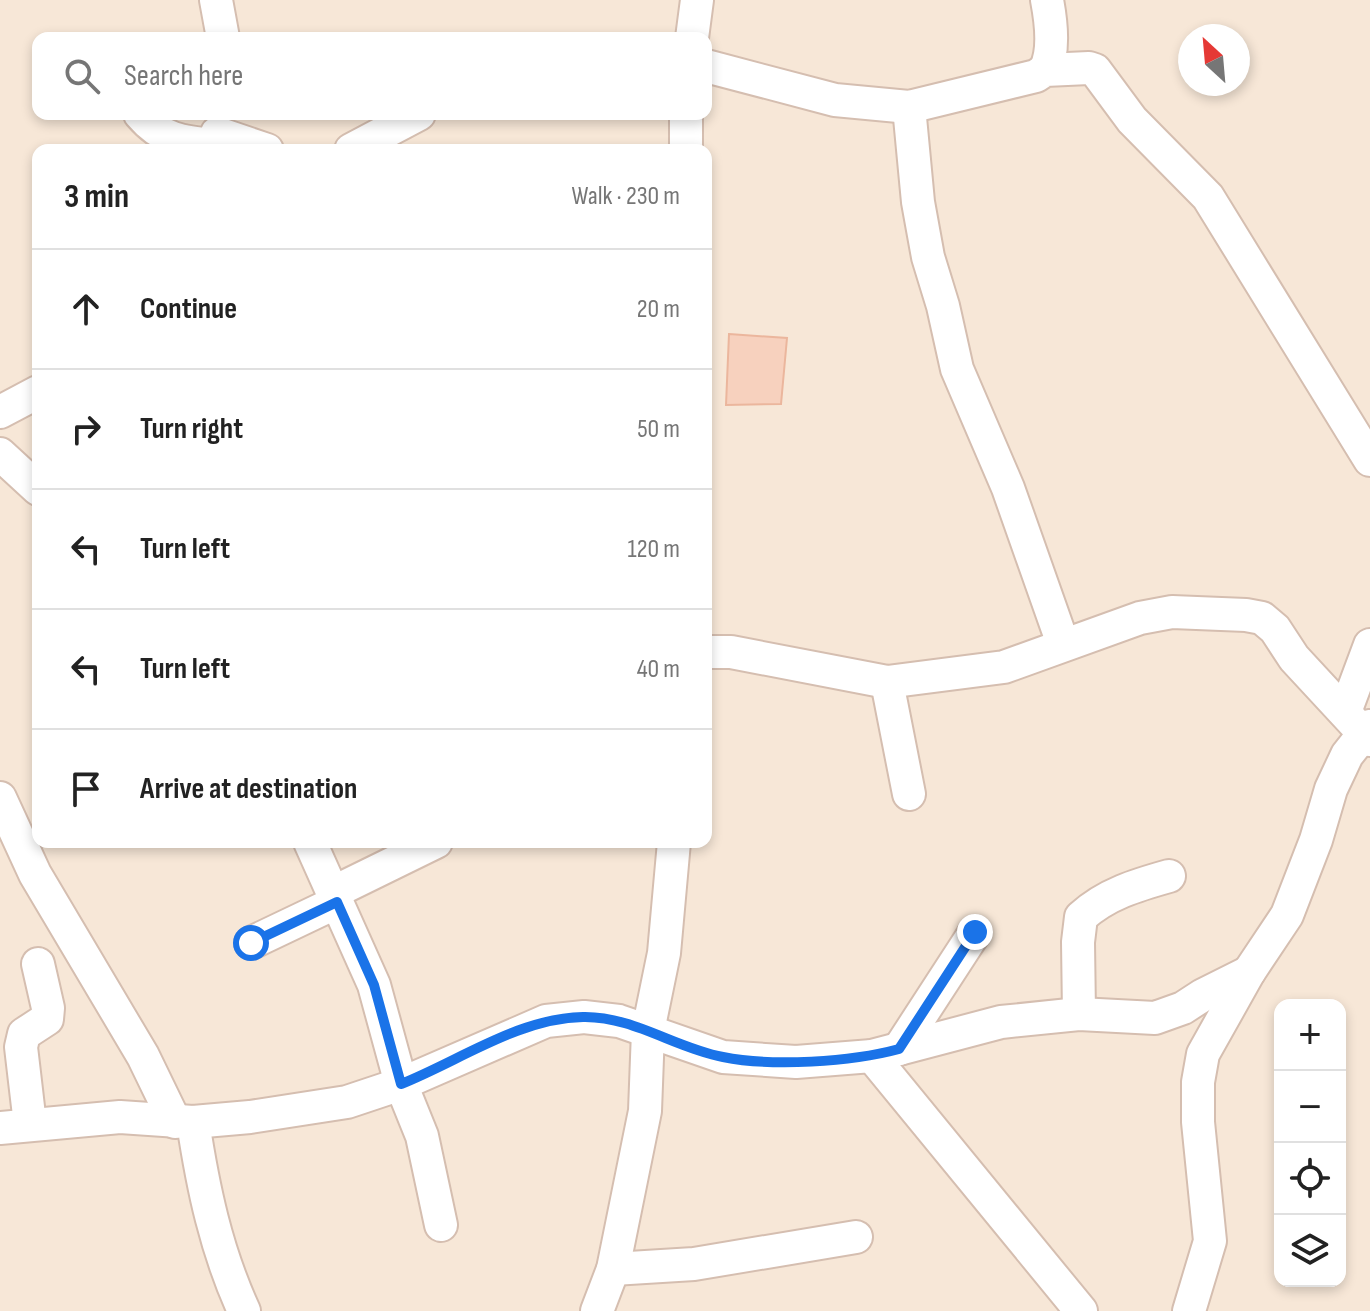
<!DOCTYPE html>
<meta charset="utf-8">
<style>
body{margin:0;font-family:"Sofia Sans Condensed",sans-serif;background:#f2f2f2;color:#222}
.controls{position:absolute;right:24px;bottom:24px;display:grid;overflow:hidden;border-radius:16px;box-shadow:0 4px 12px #0003}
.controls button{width:72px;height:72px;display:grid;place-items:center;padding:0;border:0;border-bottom:2px solid #e0e0e0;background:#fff;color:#222;font:40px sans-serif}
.compass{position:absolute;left:1178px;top:24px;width:72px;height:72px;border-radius:50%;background:#fff;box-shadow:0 4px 12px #0003;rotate:334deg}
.stop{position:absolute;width:24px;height:24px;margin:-18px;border:6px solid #1a73e8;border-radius:50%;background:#fff}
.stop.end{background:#1a73e8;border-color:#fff;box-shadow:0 2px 8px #0008}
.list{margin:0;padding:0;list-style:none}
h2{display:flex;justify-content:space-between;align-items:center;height:104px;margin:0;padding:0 32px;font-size:34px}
h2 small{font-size:26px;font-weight:400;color:#767676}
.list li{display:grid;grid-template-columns:52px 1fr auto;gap:24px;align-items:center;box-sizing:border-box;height:120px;padding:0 32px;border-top:2px solid #e0e0e0}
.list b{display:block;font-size:30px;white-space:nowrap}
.list em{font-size:26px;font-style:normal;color:#767676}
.icon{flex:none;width:44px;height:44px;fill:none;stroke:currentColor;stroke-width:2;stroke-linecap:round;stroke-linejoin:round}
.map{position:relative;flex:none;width:1370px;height:1311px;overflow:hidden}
.search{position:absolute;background:#fff;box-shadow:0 4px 12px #0003;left:32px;top:32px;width:680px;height:88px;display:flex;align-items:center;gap:20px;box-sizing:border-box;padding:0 28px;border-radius:16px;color:#767676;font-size:30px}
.panel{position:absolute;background:#fff;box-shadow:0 4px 12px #0003;left:32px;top:144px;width:680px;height:704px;border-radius:16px}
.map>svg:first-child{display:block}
</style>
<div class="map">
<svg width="1370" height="1311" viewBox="0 0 1370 1311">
<rect width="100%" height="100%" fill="#fef5ea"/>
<path fill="#f7e7d7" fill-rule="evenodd" d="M0,0H1370V1311H0ZM1190,36H1238V84H1190ZM38,38H706V114H38ZM38,150H706V842H38ZM1280,1005H1340V1281H1280Z"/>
<path fill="#f7d1be" stroke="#ebb69d" stroke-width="2" d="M729,334L787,338L781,404L726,405Z"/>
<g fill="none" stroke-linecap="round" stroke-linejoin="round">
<defs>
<g id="minor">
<path d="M216,0L223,38"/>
<path d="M692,38L697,0"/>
<path d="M706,66L835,100L909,107L1036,76L1045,70L1089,68L1095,70L1132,120L1208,197L1370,460"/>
<path d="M1045,70C1055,51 1051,21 1047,0"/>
<path d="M909,107L918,202L928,257L943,306L957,369L1008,488L1063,644"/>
<path d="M140,114C162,140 182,142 214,145"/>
<path d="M217,133L267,150"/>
<path d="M351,150L419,114"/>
<path d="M686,150V114"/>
<path d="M0,412L38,392"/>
<path d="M0,454L38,489"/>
<path d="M706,652H731L887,682L1004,667L1140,618L1172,612L1246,615L1262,618L1275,629L1294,658L1370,740"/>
<path d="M887,682L909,794"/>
<path d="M1345,712L1370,645"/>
<path d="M0,798L35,874L143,1056L175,1122"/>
<path d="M310,842L374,985L401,1084L422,1136L441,1225"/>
<path d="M332,893L436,842"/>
<path d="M251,943L337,902"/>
<path d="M1079,1014L1078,942L1081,917C1106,894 1137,885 1169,876"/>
<path d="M899,1049L975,932"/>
<path d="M872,1056L1081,1311"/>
<path d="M193,1122C203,1188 216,1250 244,1311"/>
<path d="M30,1124L21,1047L24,1034L47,1019L48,1008L38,964"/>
<path d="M0,1128L120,1117L193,1122L250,1117L347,1102L401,1084L546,1021L584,1017L619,1021L723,1057L796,1062L872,1056L1001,1022L1079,1014L1155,1018L1183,1008L1203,995L1249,972"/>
<path d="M613,1269L694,1264L856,1237"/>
<path d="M597,1311L613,1269L645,1111L648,1031L664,953L674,842"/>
<path d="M1189,1311L1210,1241L1198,1122V1082L1203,1054L1249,972L1287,915L1316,840L1331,789L1347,755L1370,726"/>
</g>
</defs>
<use href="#minor" stroke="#d5beb0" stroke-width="36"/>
<use href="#minor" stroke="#fff" stroke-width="32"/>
</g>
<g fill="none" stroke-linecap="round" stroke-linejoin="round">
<path stroke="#1a73e8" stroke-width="10" d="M251,943L337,902L374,985L401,1084C459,1061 519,1018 583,1017C633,1016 675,1048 723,1057C772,1067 851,1062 899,1049L975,932"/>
</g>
</svg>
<div class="controls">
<button>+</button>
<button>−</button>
<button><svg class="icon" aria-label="locate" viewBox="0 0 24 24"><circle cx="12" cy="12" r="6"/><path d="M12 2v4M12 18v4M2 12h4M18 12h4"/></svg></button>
<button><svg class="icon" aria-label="layers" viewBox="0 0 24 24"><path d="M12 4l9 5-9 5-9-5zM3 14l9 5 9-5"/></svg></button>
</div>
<svg class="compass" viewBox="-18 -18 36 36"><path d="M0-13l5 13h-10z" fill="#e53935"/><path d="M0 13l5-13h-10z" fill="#767676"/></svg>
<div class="stop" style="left:251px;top:943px"></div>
<div class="stop end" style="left:975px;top:932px"></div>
<div class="search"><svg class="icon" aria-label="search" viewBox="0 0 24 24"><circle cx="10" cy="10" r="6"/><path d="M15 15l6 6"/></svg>Search here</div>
<section class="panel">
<h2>3 min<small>Walk · 230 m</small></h2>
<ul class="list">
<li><svg class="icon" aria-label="ahead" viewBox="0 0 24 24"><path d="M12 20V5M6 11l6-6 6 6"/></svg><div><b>Continue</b></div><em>20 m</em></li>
<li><svg class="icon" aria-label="right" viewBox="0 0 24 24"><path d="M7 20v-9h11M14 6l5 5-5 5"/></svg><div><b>Turn right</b></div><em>50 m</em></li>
<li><svg class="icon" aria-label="left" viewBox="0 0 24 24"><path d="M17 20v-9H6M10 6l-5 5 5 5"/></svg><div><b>Turn left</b></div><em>120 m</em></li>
<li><svg class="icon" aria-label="left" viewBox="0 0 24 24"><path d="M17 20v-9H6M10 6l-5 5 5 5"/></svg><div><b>Turn left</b></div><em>40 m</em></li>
<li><svg class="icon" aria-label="arrive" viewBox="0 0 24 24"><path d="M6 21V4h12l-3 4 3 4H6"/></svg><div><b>Arrive at destination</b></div></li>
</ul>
</section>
</div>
